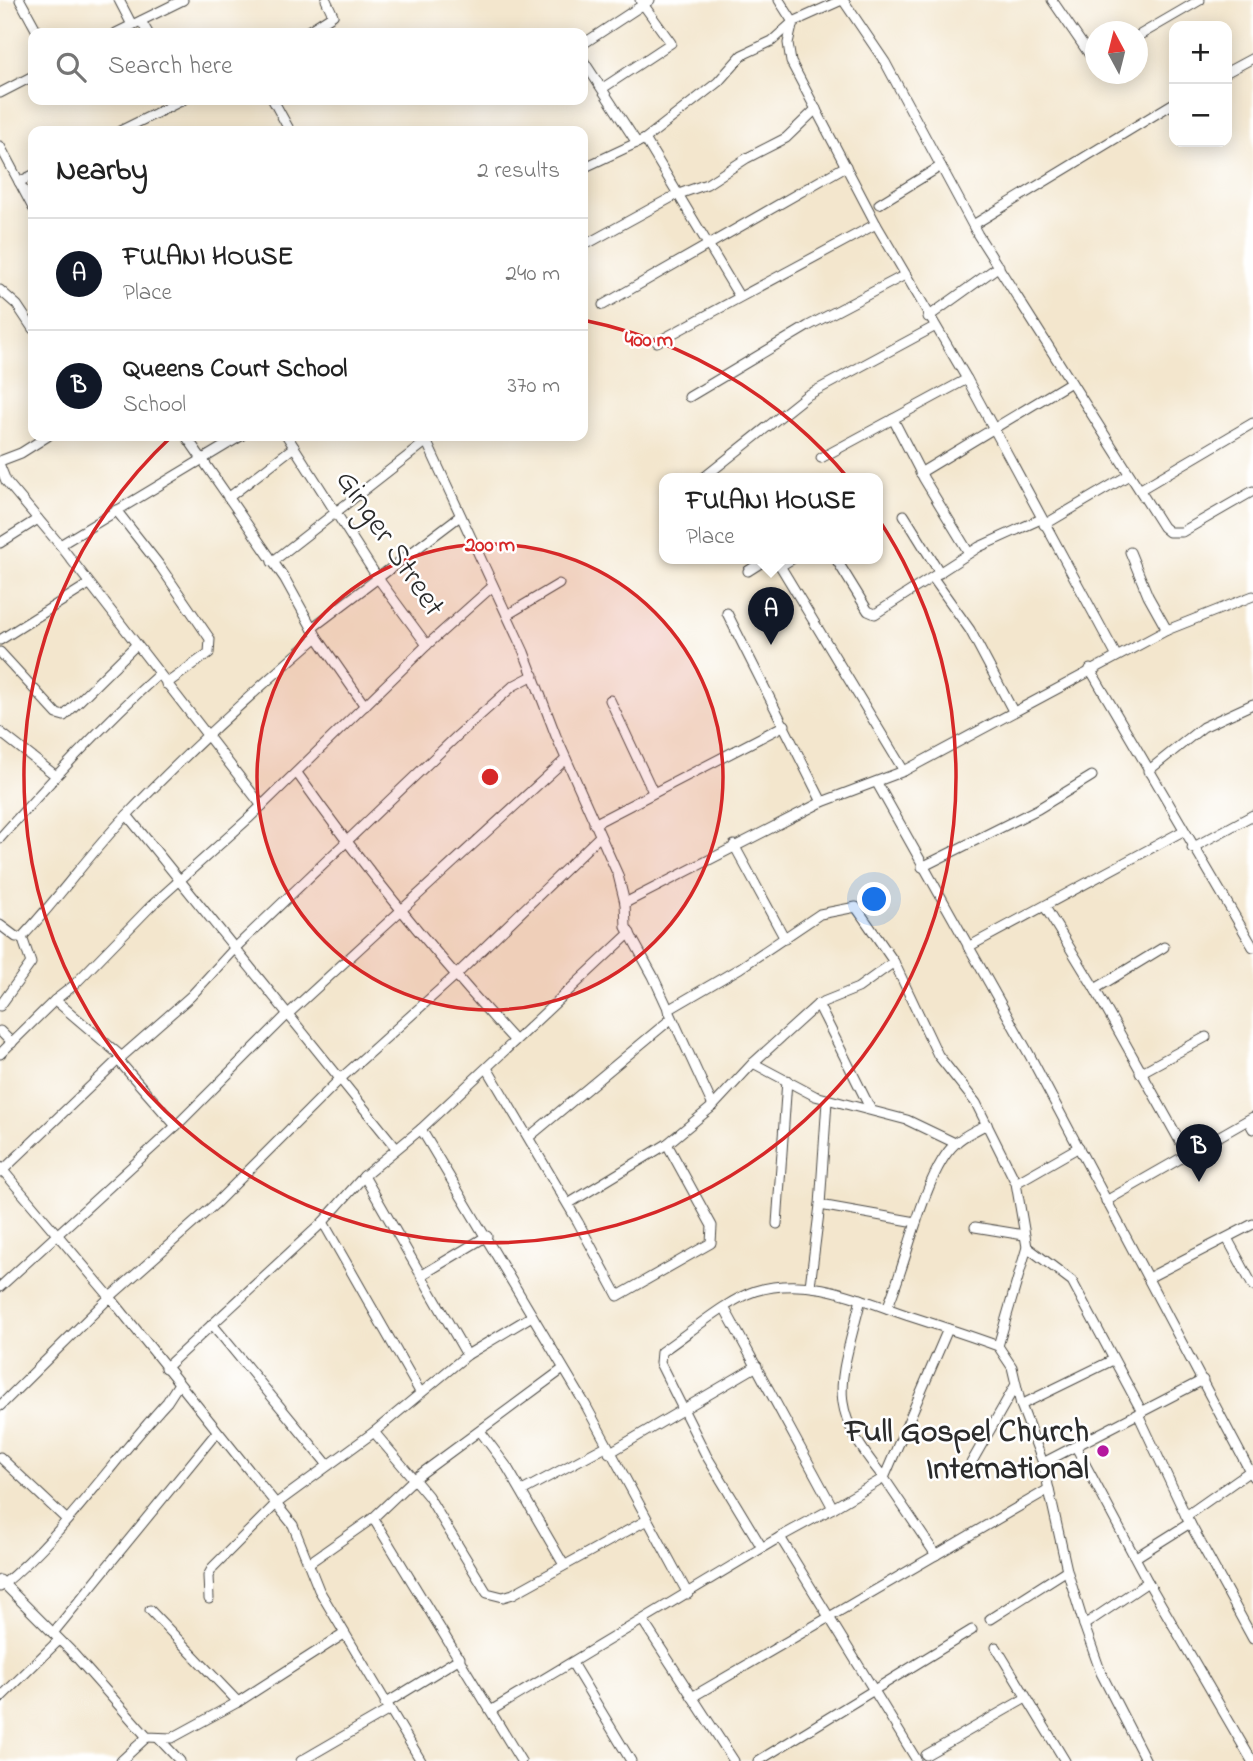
<!DOCTYPE html>
<meta charset="utf-8">
<style>
body{margin:0;font-family:"Indie Flower",sans-serif;background:#f2f2f2;color:#222}
.controls{position:absolute;right:21px;top:21px;display:grid;overflow:hidden;border-radius:14px;box-shadow:0 4px 18px #0003}
.controls button{width:63px;height:63px;display:grid;place-items:center;padding:0;border:0;border-bottom:2px solid #e0e0e0;background:#fff;color:#222;font:35px sans-serif}
.compass{position:absolute;left:1085px;top:21px;width:63px;height:63px;border-radius:50%;background:#fff;box-shadow:0 4px 18px #0003;rotate:353deg}
.you{position:absolute;left:875px;top:900px;width:24px;height:24px;margin:-18px;border:5px solid #fff;border-radius:50%;background:#1a73e8;box-shadow:0 0 0 10px #1a73e833}
.badge{display:grid;place-items:center;width:46px;height:46px;border-radius:50%;background:#111827;color:#fff;font-size:23px;font-weight:700}
.pin{position:absolute;translate:-50% -58px;filter:drop-shadow(0 2px 4px #0008)}
.pin::after{content:'';position:absolute;top:37px;width:24px;height:21px;background:inherit;clip-path:polygon(0 0,100% 0,50% 100%)}
.popup{position:absolute;left:659px;top:473px;width:224px;height:91px;box-sizing:border-box;display:grid;place-content:center;border-radius:14px;background:#fff;filter:drop-shadow(0 2px 5px #0005);font-size:23px;white-space:nowrap;color:#767676}
.popup b{font-size:26px;color:#222}
.popup::after{content:'';position:absolute;left:50%;top:100%;margin-left:-14px;border:14px solid transparent;border-top-color:#fff}
.list{margin:0;padding:0;list-style:none}
h2{display:flex;justify-content:space-between;align-items:center;height:91px;margin:0;padding:0 28px;font-size:30px}
h2 small{font-size:23px;font-weight:400;color:#767676}
.list li{display:grid;grid-template-columns:46px 1fr auto;gap:21px;align-items:center;box-sizing:border-box;height:112px;padding:0 28px;border-top:2px solid #e0e0e0}
.list b{display:block;font-size:26px;white-space:nowrap}
.list p{margin:0;font-size:23px;white-space:nowrap;color:#767676}
.list em{font-size:23px;font-style:normal;color:#767676}
.icon{flex:none;width:38px;height:38px;fill:none;stroke:currentColor;stroke-width:2;stroke-linecap:round;stroke-linejoin:round}
.map{position:relative;flex:none;width:1253px;height:1761px;overflow:hidden}
.search{position:absolute;background:#fff;box-shadow:0 4px 18px #0003;left:28px;top:28px;width:560px;height:77px;display:flex;align-items:center;gap:18px;box-sizing:border-box;padding:0 24px;border-radius:14px;color:#767676;font-size:26px}
.panel{position:absolute;background:#fff;box-shadow:0 4px 18px #0003;left:28px;top:126px;width:560px;height:315px;border-radius:14px}
.map>svg:first-child{display:block}
</style>
<div class="map">
<svg width="1253" height="1761" viewBox="0 0 1253 1761">
<rect width="100%" height="100%" fill="#fff"/>
<filter id="ink" filterUnits="userSpaceOnUse"><feTurbulence type="fractalNoise" baseFrequency=".0143" numOctaves="2"/><feDisplacementMap in="SourceGraphic" scale="14" xChannelSelector="R" yChannelSelector="G"/><feConvolveMatrix kernelMatrix="1 2 1 2 8 2 1 2 1" color-interpolation-filters="sRGB"/></filter>
<filter id="wash" filterUnits="userSpaceOnUse"><feTurbulence type="fractalNoise" baseFrequency=".00686" numOctaves="4" result="noise"/><feDisplacementMap in="SourceGraphic" scale="28" xChannelSelector="R" yChannelSelector="G"/><feGaussianBlur stdDeviation="1.57" result="paint"/><feColorMatrix in="noise" values="0 0 0 0 0 0 0 0 0 0 0 0 0 0 0 0 0 1.4 0 .05"/><feComposite in="paint" operator="in"/></filter>
<g filter="url(#wash)">
<rect width="100%" height="100%" fill="#f3e6cd"/>
</g>
<g filter="url(#ink)">
<g fill="none" stroke-linecap="round" stroke-linejoin="round">
<defs>
<g id="minor">
<path d="M20,0L38,33"/>
<path d="M119,0L132,25"/>
<path d="M779,0L793,22L788,43L791,62L876,224L967,379L1116,655"/>
<path d="M843,0L885,62L978,235L1163,527L1169,532H1182L1253,491"/>
<path d="M1052,0L1089,54L1096,55"/>
<path d="M141,21L148,33"/>
<path d="M116,33L183,0"/>
<path d="M305,33L333,15L326,0"/>
<path d="M1138,36L1200,0"/>
<path d="M583,44L650,0"/>
<path d="M583,60L637,143"/>
<path d="M1227,72L1253,58"/>
<path d="M603,88L671,43L640,0"/>
<path d="M0,93L33,76"/>
<path d="M273,100L290,131"/>
<path d="M120,131L183,100"/>
<path d="M645,139L739,296"/>
<path d="M0,146L33,208"/>
<path d="M583,168L645,139L718,82L742,55L772,41L793,22L842,0"/>
<path d="M19,182L33,175"/>
<path d="M879,204L941,166"/>
<path d="M973,225L1174,103"/>
<path d="M583,246L676,195L707,184L747,158L786,138L816,109"/>
<path d="M0,290L17,305L33,329"/>
<path d="M603,305L846,166"/>
<path d="M928,317L999,266"/>
<path d="M657,342L876,224"/>
<path d="M689,397L808,326L905,275"/>
<path d="M893,419L924,479L969,553"/>
<path d="M186,436L285,579L317,637L365,706"/>
<path d="M287,436L377,577L427,645"/>
<path d="M424,436L524,652L556,736L618,875L625,903L626,927L653,976L713,1106"/>
<path d="M821,458L967,379"/>
<path d="M0,461L21,453L48,436"/>
<path d="M0,466L6,481L60,545L262,806"/>
<path d="M920,473L1071,382"/>
<path d="M702,479L806,396L934,327"/>
<path d="M1141,489L1253,423"/>
<path d="M228,498L294,447"/>
<path d="M116,510L160,566L210,639L209,653L166,684"/>
<path d="M904,515L940,573"/>
<path d="M1044,525L1129,475"/>
<path d="M0,543L38,519"/>
<path d="M60,545L241,436"/>
<path d="M1130,552L1148,596L1167,630"/>
<path d="M776,559L904,771"/>
<path d="M836,559L868,611L875,614L979,547L1041,519"/>
<path d="M272,562L427,441"/>
<path d="M780,566L792,559"/>
<path d="M748,571L767,559"/>
<path d="M933,578L970,630L1013,711"/>
<path d="M727,613L822,802"/>
<path d="M507,615L559,584"/>
<path d="M312,628L460,516"/>
<path d="M0,640L89,584"/>
<path d="M0,652L57,714L64,716L136,645"/>
<path d="M1090,669L1253,947"/>
<path d="M610,700L653,792"/>
<path d="M0,732L55,775"/>
<path d="M1148,771L1203,727L1253,704"/>
<path d="M297,773C363,867 436,955 514,1040"/>
<path d="M877,783L1029,1054L1253,1477"/>
<path d="M127,815L396,1148"/>
<path d="M594,824L785,725"/>
<path d="M0,838C51,781 102,725 159,674"/>
<path d="M734,845L785,939"/>
<path d="M1192,848L1253,815"/>
<path d="M922,867L1038,809L1092,776"/>
<path d="M625,903L822,802L904,771L1167,630L1253,596"/>
<path d="M1045,907L1095,989L1187,1154"/>
<path d="M0,925L16,937H22C59,898 89,854 126,816C186,753 251,694 317,637"/>
<path d="M968,947L1183,831"/>
<path d="M1095,989L1164,947"/>
<path d="M55,1000L122,1057"/>
<path d="M818,1004L870,1108"/>
<path d="M0,1006L31,963L22,937"/>
<path d="M668,1010L740,968L820,914L856,907L894,962L938,1055L976,1103L1016,1183L1027,1247L998,1346"/>
<path d="M0,1031L12,1043"/>
<path d="M0,1054L55,1000L73,986L151,906L248,819L427,645L493,586"/>
<path d="M118,1060L176,1126"/>
<path d="M753,1063L815,1096L907,1120L955,1143"/>
<path d="M487,1068L578,1222L618,1296L711,1243L712,1226L667,1144"/>
<path d="M1140,1073L1206,1037"/>
<path d="M1248,1120L1253,1129"/>
<path d="M421,1129L585,1404L688,1594"/>
<path d="M529,1137L671,1019"/>
<path d="M0,1167L110,1297L293,1525L319,1590L421,1761"/>
<path d="M0,1173L118,1060L191,996L234,949L457,736L513,686L534,675"/>
<path d="M364,1176L467,1355"/>
<path d="M1016,1183L1079,1147"/>
<path d="M1106,1201L1253,1117"/>
<path d="M568,1204L667,1144L713,1106L753,1063L818,1004L858,988L894,962"/>
<path d="M820,1205L916,1222"/>
<path d="M323,1222L420,1392"/>
<path d="M777,1224L787,1080"/>
<path d="M975,1227L1024,1235"/>
<path d="M1227,1238L1253,1286"/>
<path d="M1027,1247L1072,1281L1142,1412"/>
<path d="M422,1275L487,1236"/>
<path d="M1148,1278L1253,1224"/>
<path d="M810,1286L820,1205L827,1101"/>
<path d="M0,1287L176,1126L287,1015L566,759"/>
<path d="M861,1299C840,1385 824,1404 884,1478L948,1329"/>
<path d="M887,1308C906,1267 924,1172 955,1144C963,1135 977,1130 987,1124"/>
<path d="M725,1309L833,1508L780,1537"/>
<path d="M212,1324L328,1465"/>
<path d="M165,1368L323,1222L364,1176L421,1129L630,933"/>
<path d="M1021,1405L1113,1360"/>
<path d="M0,1406L110,1297L214,1205L339,1080L455,976L599,837"/>
<path d="M1138,1414L1186,1516L1253,1639"/>
<path d="M480,1431L507,1467L564,1565"/>
<path d="M374,1432L428,1496L487,1593L503,1597L513,1594L647,1520"/>
<path d="M1076,1447L1148,1582L1252,1761"/>
<path d="M609,1453L757,1366"/>
<path d="M0,1457L66,1519"/>
<path d="M1043,1463L1203,1380"/>
<path d="M970,1465L1015,1386"/>
<path d="M522,1491L606,1446"/>
<path d="M833,1508L884,1478L936,1555"/>
<path d="M1186,1516L1250,1471"/>
<path d="M373,1518L521,1761"/>
<path d="M761,1546L706,1455L660,1363L661,1352C687,1335 727,1300 755,1291C808,1275 857,1298 906,1315C937,1325 968,1335 998,1346L1012,1367L1021,1405L1043,1463L1067,1570L1084,1625L1101,1673L1146,1761"/>
<path d="M1136,1557L1190,1523"/>
<path d="M309,1563L373,1518L414,1479L563,1369"/>
<path d="M0,1580L70,1650L147,1737L172,1738L238,1702L344,1634"/>
<path d="M0,1587C64,1535 111,1462 167,1402L178,1385"/>
<path d="M209,1599L208,1576L213,1567L277,1503L374,1432L467,1355L532,1316"/>
<path d="M150,1610L238,1702"/>
<path d="M990,1619L1067,1570"/>
<path d="M643,1621L734,1761"/>
<path d="M1084,1625L1148,1582"/>
<path d="M53,1633L217,1432"/>
<path d="M996,1647L1065,1761"/>
<path d="M572,1663L631,1761"/>
<path d="M692,1697L1049,1489"/>
<path d="M0,1698L59,1640"/>
<path d="M385,1704L460,1658"/>
<path d="M492,1710L780,1537L916,1759"/>
<path d="M159,1739L180,1761"/>
<path d="M926,1755L1026,1698"/>
<path d="M121,1761L147,1737"/>
<path d="M301,1761L389,1710"/>
<path d="M758,1761L972,1630"/>
</g>
</defs>
<use href="#minor" stroke="#494743" stroke-width="11"/>
<use href="#minor" stroke="#fff" stroke-width="9"/>
</g>
</g>
<circle cx="490" cy="777" r="233" fill="#d62828" fill-opacity=".12"/>
<g fill="none" stroke="#d62828" stroke-width="3.5">
<circle cx="490" cy="777" r="233"/>
<path d="M583 320A466 466 0 1 1 172 436"/>
</g>
<circle fill="#b5179e" stroke="#fff" stroke-width="2.5" cx="1103" cy="1451" r="7"/>
<g text-anchor="middle" dominant-baseline="central" stroke-width="5" stroke-linejoin="round" paint-order="stroke">
<g font-size="32" fill="#2b2b2b" stroke="#fff">
<text transform="translate(389 544) rotate(56)">Ginger Street</text>
</g>
<g font-size="32" font-weight="bold" fill="#2b2b2b" stroke="#fff" text-anchor="end">
<text x="1089" y="1433">Full Gospel Church<tspan x="1089" dy="37">International</tspan></text>
</g>
</g>
<circle cx="490" cy="777" r="10" fill="#d62828" stroke="#fff" stroke-width="3.5"/>
<g font-size="21" text-anchor="middle" font-weight="bold" fill="#d62828" stroke="#fff" stroke-width="5" stroke-linejoin="round" paint-order="stroke">
<text x="649" y="346">400 m</text>
<text x="490" y="551">200 m</text>
</g>
</svg>
<div class="controls">
<button>+</button>
<button>−</button>
</div>
<svg class="compass" viewBox="-18 -18 36 36"><path d="M0-13l5 13h-10z" fill="#e53935"/><path d="M0 13l5-13h-10z" fill="#767676"/></svg>
<div class="you"></div>
<div class="pin badge" style="left:771px;top:645px">A</div>
<div class="popup"><b>FULANI HOUSE</b>Place</div>
<div class="pin badge" style="left:1199px;top:1182px">B</div>
<div class="search"><svg class="icon" aria-label="search" viewBox="0 0 24 24"><circle cx="10" cy="10" r="6"/><path d="M15 15l6 6"/></svg>Search here</div>
<section class="panel">
<h2>Nearby<small>2 results</small></h2>
<ul class="list">
<li><span class="badge">A</span><div><b>FULANI HOUSE</b><p>Place</p></div><em>240 m</em></li>
<li><span class="badge">B</span><div><b>Queens Court School</b><p>School</p></div><em>370 m</em></li>
</ul>
</section>
</div>
